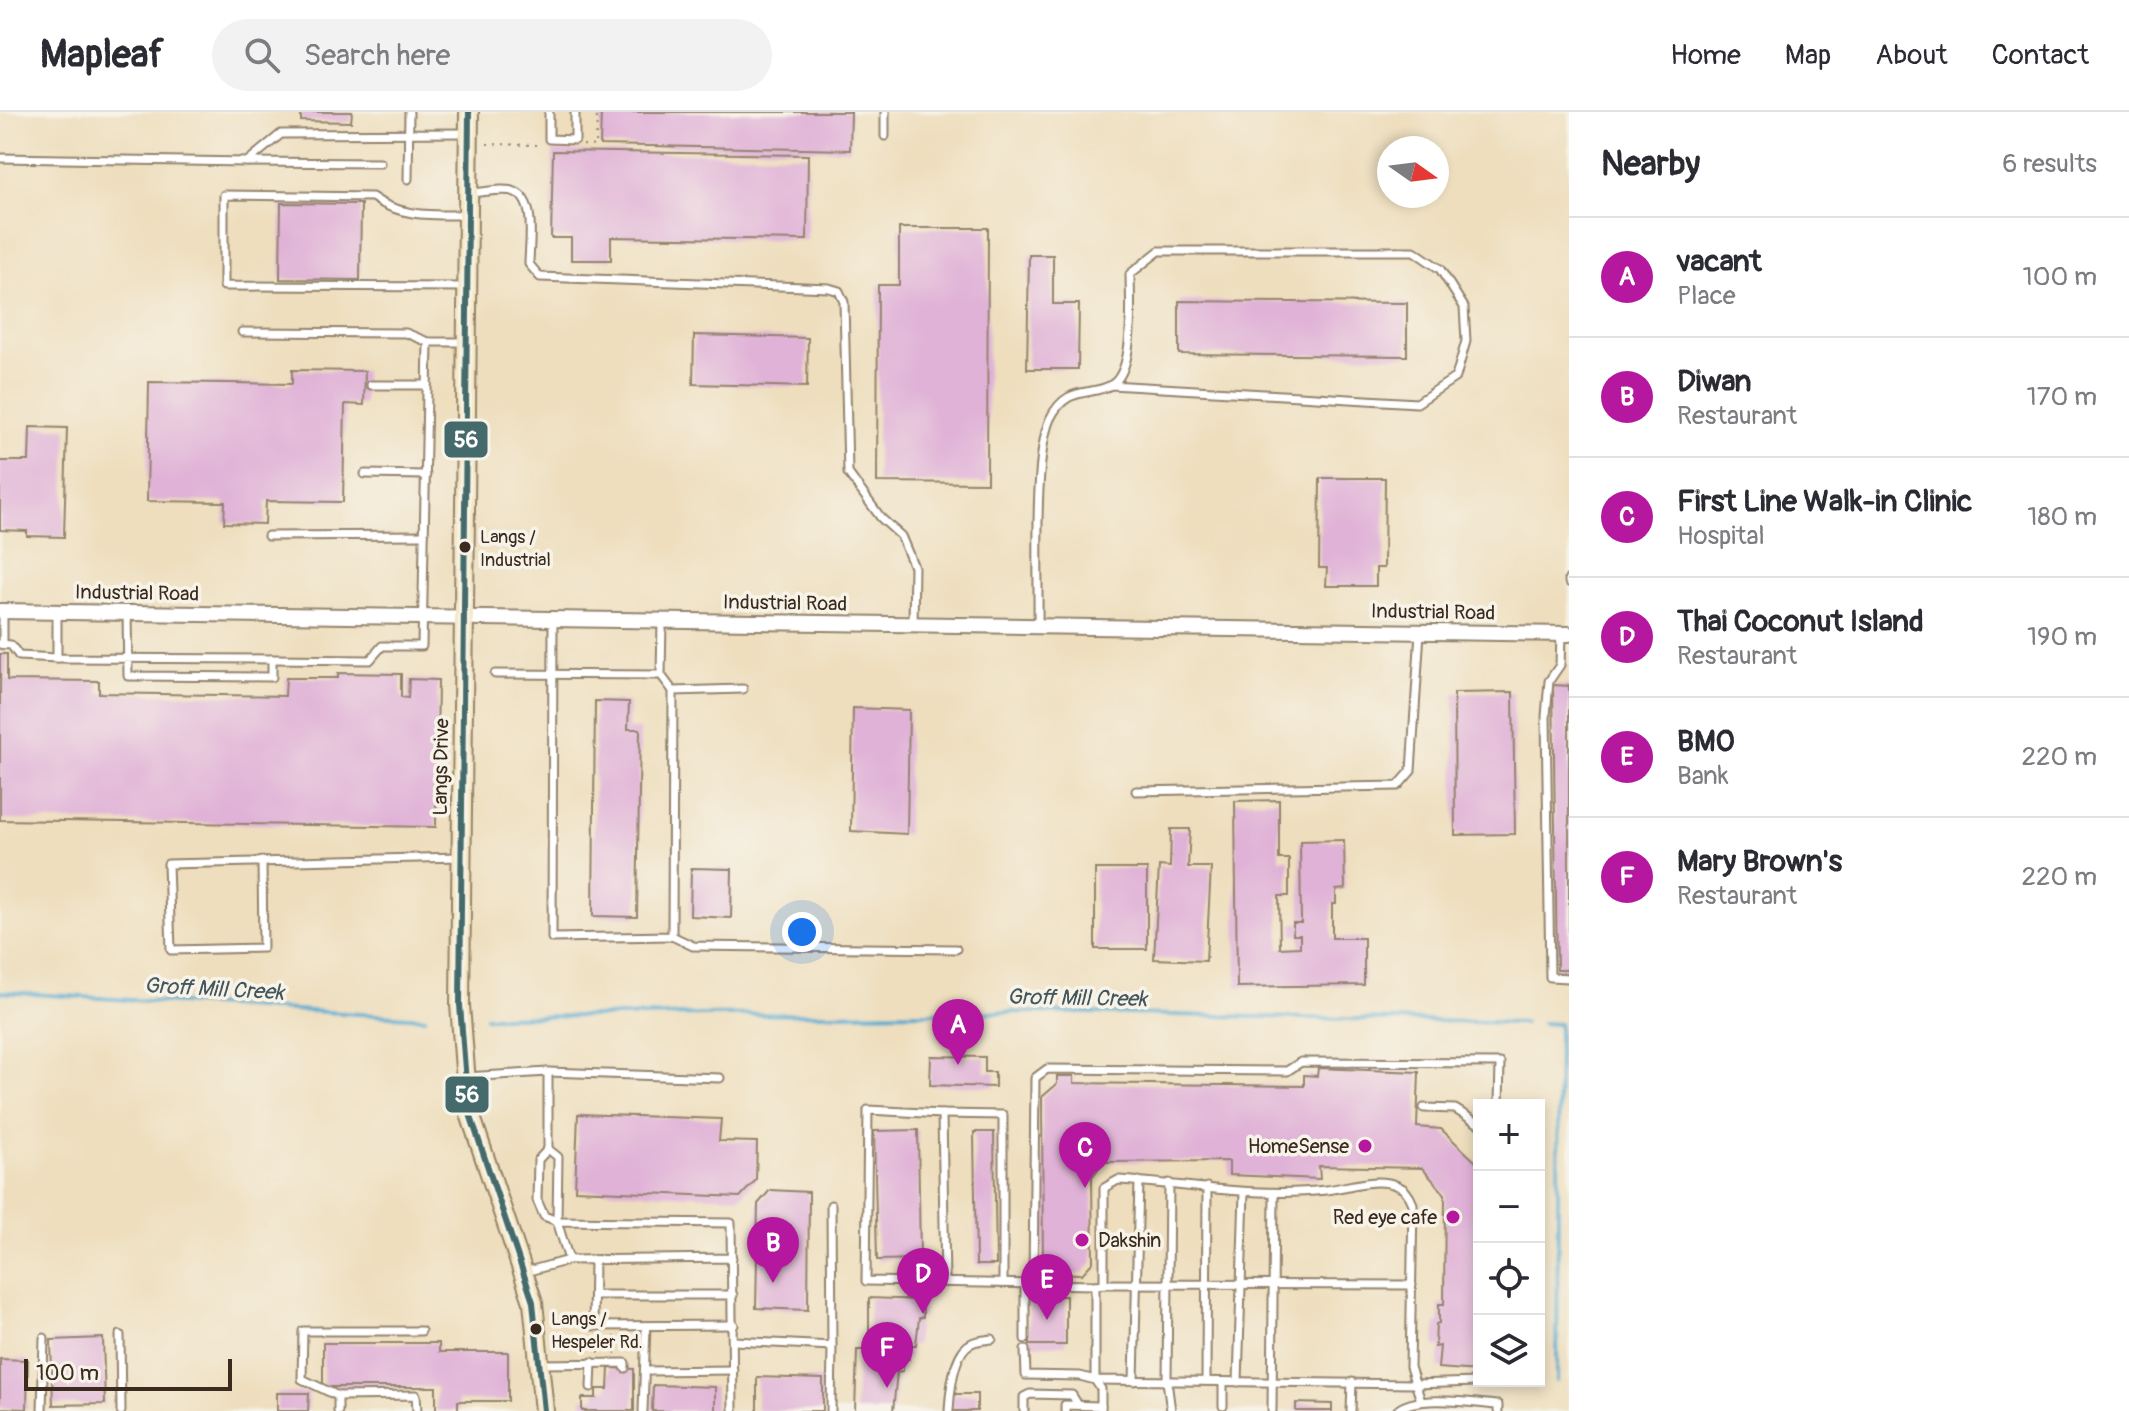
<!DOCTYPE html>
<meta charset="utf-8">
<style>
body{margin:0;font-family:Pangolin,sans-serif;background:#f2f2f3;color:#2b2b33}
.controls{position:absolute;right:24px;bottom:24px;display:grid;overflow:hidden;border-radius:0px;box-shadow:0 4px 12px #0003}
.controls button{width:72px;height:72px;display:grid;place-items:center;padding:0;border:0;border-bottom:2px solid #e1e1e2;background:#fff;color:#2b2b33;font:40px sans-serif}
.compass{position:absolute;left:1377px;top:24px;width:72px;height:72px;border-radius:50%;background:#fff;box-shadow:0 4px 12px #0003;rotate:104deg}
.scale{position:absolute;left:24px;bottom:20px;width:208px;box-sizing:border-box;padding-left:8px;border:4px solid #3b2a1e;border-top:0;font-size:22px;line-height:28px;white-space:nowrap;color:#3b2a1e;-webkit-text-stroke:6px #f7f3e8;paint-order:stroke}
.you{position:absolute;left:802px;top:820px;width:28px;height:28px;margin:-20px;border:6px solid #fff;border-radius:50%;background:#1a73e8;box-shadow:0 0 0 12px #1a73e833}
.badge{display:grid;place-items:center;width:52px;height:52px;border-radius:50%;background:#b5179e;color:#fff;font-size:26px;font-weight:700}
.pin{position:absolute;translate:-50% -66px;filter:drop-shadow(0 2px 4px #0008)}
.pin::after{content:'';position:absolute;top:42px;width:28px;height:24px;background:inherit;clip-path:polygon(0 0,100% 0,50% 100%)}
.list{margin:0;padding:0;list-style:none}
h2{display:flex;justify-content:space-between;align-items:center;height:104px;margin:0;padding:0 32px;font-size:34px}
h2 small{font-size:26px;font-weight:400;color:#7c7c81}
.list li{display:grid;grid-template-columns:52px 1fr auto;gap:24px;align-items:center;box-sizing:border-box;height:120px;padding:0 32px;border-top:2px solid #e1e1e2}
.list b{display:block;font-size:30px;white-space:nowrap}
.list p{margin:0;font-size:26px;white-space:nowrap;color:#7c7c81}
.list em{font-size:26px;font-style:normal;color:#7c7c81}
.icon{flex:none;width:44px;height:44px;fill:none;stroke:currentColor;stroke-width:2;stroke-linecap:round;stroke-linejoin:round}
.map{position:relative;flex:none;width:1569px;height:1299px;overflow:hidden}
header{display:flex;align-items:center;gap:48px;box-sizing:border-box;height:112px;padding:0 40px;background:#fff;border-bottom:2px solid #e1e1e2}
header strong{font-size:38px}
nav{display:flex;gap:44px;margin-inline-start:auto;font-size:28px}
.search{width:560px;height:72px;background:#f2f2f3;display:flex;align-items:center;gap:20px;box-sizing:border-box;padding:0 28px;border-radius:44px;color:#7c7c81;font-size:30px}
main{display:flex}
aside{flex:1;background:#fff}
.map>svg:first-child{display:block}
</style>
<header>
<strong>Mapleaf</strong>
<div class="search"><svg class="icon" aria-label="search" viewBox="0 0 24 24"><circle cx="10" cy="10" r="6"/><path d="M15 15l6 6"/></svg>Search here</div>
<nav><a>Home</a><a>Map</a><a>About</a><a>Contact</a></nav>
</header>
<main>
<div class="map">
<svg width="1569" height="1299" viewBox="0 0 1569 1299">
<rect width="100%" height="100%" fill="#f7f3e8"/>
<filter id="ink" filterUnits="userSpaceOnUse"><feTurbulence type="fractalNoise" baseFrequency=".0125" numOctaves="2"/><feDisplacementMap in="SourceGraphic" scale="16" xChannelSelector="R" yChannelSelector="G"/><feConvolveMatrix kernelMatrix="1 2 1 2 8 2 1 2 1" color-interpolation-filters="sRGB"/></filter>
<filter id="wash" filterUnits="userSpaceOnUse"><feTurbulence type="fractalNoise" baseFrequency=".006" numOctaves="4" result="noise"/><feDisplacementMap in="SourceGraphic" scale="32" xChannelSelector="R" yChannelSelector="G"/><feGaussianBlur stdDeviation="1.8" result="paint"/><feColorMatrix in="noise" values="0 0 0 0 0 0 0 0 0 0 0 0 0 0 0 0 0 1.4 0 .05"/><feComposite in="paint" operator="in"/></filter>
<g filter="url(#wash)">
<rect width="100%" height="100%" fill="#eedebd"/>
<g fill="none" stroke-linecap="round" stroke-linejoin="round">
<g stroke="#52a9cf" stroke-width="4">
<path d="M0,880L425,906"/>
<path d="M486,905L1041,900L1524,911"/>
<path d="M1542,911L1559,912L1557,1269"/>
</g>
</g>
<g id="blocks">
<g fill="#e0b2d7">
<path d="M301,0H352L351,10L301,9Z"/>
<path d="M601,0H851L850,38L600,33Z"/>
<path d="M553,39L808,43L807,128L611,125V148H571V126H551Z"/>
<path d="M281,91L361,92L360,168L280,167Z"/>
<path d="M899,116H988L987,371L877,370L878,173H899Z"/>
<path d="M1029,143H1053V192H1079L1078,257H1027Z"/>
<path d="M1179,189L1407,191V244L1179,242Z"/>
<path d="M694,223L808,226L807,275L693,272Z"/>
<path d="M292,258L365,259L364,293L345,292L343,390L266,389L265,412L224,411L225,390L147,389L149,270L292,272Z"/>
<path d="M30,315L67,316L64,425L27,424V419L0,418V349H29Z"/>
<path d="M1320,366H1385L1384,456H1376V474H1326L1327,456H1319Z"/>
<path d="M0,542H7V568L99,569V581L285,584L286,566H338V561L401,562V585L408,586L409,567L438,568L436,715L0,708Z"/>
<path d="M1553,573L1569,574V858H1557Z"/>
<path d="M1513,580L1515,722L1455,723L1454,581Z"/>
<path d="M595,589L629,590L628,617H640L637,805L593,804Z"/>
<path d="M853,596L909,598L907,722L851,719Z"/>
<path d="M1279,688V747H1289V784H1279L1280,836L1300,835V823H1293V811H1301L1300,729L1344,728L1345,777L1336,778V792H1332V826H1364V873L1237,875L1235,689Z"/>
<path d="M1171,717H1190L1188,755H1211L1206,849L1154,847L1159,754L1170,755Z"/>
<path d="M691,756L732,757L731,806L690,804Z"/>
<rect x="1095" y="757" width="52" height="80"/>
<path d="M931,944L985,945V960H995V975L930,973Z"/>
<path d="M1318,956L1419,960L1417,1015L1441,1017L1479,1053V1259L1438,1256L1440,1234L1435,1235L1436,1212L1439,1211V1192H1444L1445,1082L1422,1056L1319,1054L1320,1067L1229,1063V1049L1103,1050L1092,1065L1093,1150L1082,1162L1043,1161L1042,985L1057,972V964H1074V971L1304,974V963L1317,964Z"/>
<path d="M578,1002L721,1007L719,1029L757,1030L756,1068L740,1085L575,1078Z"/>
<path d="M918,1018L920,1147L877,1148L874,1019Z"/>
<path d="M974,1020H994L996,1153H976Z"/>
<path d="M770,1078L809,1080L808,1198L756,1196L758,1092Z"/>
<rect x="1029" y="1184" width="37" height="49"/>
<path d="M869,1186L923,1188V1205L919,1206L916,1233H910L909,1247L904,1246L903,1259L897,1260L893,1299H855L857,1238H869Z"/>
<path d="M103,1226L105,1292L53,1293L51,1228Z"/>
<path d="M323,1231H439V1240H508V1289H458V1299H436V1275H323Z"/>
<path d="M0,1247L28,1248L27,1297L0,1296Z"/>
<path d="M609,1256L634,1257V1299H582V1286H596V1277H608Z"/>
<path d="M757,1265L823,1267V1299H757Z"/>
<path d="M653,1273L715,1275V1299H652Z"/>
<path d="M277,1281H309L308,1299H277Z"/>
<rect x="952" y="1282" width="25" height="17"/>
<path d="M1296,1291L1332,1292V1299H1296Z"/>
</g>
</g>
</g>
<g filter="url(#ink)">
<use href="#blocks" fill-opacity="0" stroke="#94846e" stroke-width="2"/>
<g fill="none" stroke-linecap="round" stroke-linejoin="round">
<defs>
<g id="lane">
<path d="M549,0V27L575,28V0"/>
<path d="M885,24V0"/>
<path d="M0,46L247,50L281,22L466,21"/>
<path d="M247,50L380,51"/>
<path d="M408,67L409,0"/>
<path d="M470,81C482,81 504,75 515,80C537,89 529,133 529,152L540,165L829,176L839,179L844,190L848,361L881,406L901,424L914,455L913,513"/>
<path d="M465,103C433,103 399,105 372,85L224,83V174L467,175"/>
<path d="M242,220L406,221L428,230"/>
<path d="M371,273H427"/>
<path d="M365,362L426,363"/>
<path d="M268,424L424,423"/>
<path d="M1569,470V467"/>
<path d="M57,500V546L272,547V565L128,564L127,501"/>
<path d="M553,508L552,826L672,824L673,579L661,563L662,509"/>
<path d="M1038,514C1039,468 1033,345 1050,307C1067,272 1090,285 1111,273C1136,259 1130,187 1130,162L1159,139H1414L1440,157L1464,195L1466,229L1456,265L1417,291L1111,273"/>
<path d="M1561,523L1560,553L1549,569L1546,604L1550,865L1569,866"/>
<path d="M0,532L11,533L19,544L57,546"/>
<path d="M3,533V499"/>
<path d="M272,547L370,548L382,534H422L428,230H464"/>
<path d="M495,562L661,563"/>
<path d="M673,579L743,577"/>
<path d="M1136,679L1398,674L1411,659L1420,520"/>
<path d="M262,749L263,836L171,838L168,752L460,745"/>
<path d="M672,824L693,834L956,837"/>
<path d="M548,960L720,966"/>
<path d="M465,965L548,960V1037L558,1045L557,1109L544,1104L537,1088L538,1048L548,1037"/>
<path d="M1424,996L1455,997L1479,1012"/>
<path d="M942,1002L1003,1003V1171"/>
<path d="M1169,1071L1167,1269L1171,1299"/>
<path d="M732,1146L569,1148L557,1109L731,1111L733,1299"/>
<path d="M594,1148L593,1214L734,1213"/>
<path d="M525,1160L569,1148"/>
<path d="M945,1170L942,1002L868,998L866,1169L1095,1173V1268L1101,1277V1299"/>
<path d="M1025,1172V1227"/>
<path d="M1033,1172L1035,966L1047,957L1287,959L1301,950L1500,951L1499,993"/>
<path d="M1104,1172L1412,1173"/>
<path d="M1095,1173L1104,1172V1076L1118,1068C1187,1072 1256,1086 1326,1078C1347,1076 1376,1064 1398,1074C1406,1077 1410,1084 1413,1092L1410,1255L1421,1289"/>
<path d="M594,1183H733"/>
<path d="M120,1223L121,1299"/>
<path d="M734,1229L832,1234L831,1093"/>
<path d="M1025,1238L1026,1263L1080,1264L1095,1268L1414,1272L1509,1269"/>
<path d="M542,1252L625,1251V1256"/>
<path d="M645,1259L733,1258"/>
<path d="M1134,1269L1139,1069"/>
<path d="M1206,1269L1207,1075"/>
<path d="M1238,1270L1244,1080"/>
<path d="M591,1275L592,1250"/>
<path d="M338,1284L302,1267L303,1219H421"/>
<path d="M1223,1294V1270"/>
<path d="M42,1299L44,1226"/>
<path d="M338,1299V1284L416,1283L417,1299"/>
<path d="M643,1299L646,1214"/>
<path d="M831,1299L832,1234"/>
<path d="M949,1299C950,1281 953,1239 972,1231C977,1228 986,1228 992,1227"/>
<path d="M1024,1299V1285L1030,1282L1072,1283L1078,1293"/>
<path d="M1065,1299V1293L1101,1294"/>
<path d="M1272,1299L1274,1081"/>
<path d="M1351,1299L1352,1270"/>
<path d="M1397,1299C1413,1282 1474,1291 1498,1293V1299"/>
</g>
<path id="street" d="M0,499L1569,522"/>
<path id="secondary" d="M469,0L460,893L468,996L533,1190L544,1299"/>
</defs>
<use href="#lane" stroke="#94846e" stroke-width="11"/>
<use href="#street" stroke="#94846e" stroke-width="18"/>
<use href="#secondary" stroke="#94846e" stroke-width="22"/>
<g stroke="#94846e" stroke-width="2" stroke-dasharray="2 6" stroke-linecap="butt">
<path d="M487,32L541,33"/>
<path d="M583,33L596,34L597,0"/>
<path d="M599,1241V1227"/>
<path d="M615,1242V1224"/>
</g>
<use href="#lane" stroke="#fff" stroke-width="7"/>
<use href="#street" stroke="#fff" stroke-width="14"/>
<use href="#secondary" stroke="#f7e8c3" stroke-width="18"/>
<defs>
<path id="bus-1" d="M469,0L460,893L468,996L533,1190L544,1299"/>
</defs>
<use href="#bus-1" stroke="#f7f3e8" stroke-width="12"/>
<use href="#bus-1" stroke="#456a6b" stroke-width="6"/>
</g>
</g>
<g fill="#3b2a1e" stroke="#f7f3e8" stroke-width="3">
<circle cx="465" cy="435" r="7"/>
<circle cx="536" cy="1217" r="7"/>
</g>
<g fill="#b5179e" stroke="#f7f3e8" stroke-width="3">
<circle cx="1365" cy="1034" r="8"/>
<circle cx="1453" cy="1105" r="8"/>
<circle cx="1082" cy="1128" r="8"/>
</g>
<g text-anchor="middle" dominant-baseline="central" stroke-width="7" stroke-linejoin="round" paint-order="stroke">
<g font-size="18" fill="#3b2a1e" stroke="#f7f3e8" text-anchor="start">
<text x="480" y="425">Langs /<tspan x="480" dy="23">Industrial</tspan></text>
<text x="551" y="1207">Langs /<tspan x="551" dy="23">Hespeler Rd.</tspan></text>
</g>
<g font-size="20" fill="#3b2a1e" stroke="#f7f3e8">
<text transform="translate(137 481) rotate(1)">Industrial Road</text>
<text transform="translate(785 491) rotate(1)">Industrial Road</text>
<text transform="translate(1433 500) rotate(1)">Industrial Road</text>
<text transform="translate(441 655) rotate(-89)">Langs Drive</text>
</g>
<g font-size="20" fill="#3b2a1e" stroke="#f7f3e8" text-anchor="end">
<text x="1349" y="1034">HomeSense</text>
<text x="1437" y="1105">Red eye cafe</text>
<text x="1098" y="1128" text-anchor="start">Dakshin</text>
</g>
<g font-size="22" font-style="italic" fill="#43565c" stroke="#f7f3e8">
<text transform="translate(214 877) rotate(3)">Groff Mill Creek</text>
<text transform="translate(1077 886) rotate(1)">Groff Mill Creek</text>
</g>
</g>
<g stroke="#f7f3e8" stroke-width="3">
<rect x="443" y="308" width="46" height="39" rx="8" fill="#456a6b"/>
<rect x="444" y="963" width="46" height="39" rx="8" fill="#456a6b"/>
</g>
<g font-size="22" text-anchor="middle" font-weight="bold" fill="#fff">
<text x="466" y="335">56</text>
<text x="467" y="990">56</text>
</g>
</svg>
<div class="controls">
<button>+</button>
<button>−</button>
<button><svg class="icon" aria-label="locate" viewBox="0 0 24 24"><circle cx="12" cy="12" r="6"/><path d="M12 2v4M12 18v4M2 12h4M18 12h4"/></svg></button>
<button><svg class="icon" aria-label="layers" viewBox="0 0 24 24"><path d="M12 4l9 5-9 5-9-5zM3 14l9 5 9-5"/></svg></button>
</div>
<svg class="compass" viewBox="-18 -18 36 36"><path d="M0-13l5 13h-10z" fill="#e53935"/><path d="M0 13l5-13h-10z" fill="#7c7c81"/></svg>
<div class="scale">100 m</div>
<div class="you"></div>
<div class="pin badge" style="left:958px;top:953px">A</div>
<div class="pin badge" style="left:773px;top:1171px">B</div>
<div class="pin badge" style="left:1085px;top:1076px">C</div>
<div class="pin badge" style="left:923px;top:1202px">D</div>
<div class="pin badge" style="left:1047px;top:1208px">E</div>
<div class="pin badge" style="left:887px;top:1276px">F</div>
</div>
<aside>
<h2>Nearby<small>6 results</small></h2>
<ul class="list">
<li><span class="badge">A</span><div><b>vacant</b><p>Place</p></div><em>100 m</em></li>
<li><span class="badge">B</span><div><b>Diwan</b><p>Restaurant</p></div><em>170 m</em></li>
<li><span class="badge">C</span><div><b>First Line Walk-in Clinic</b><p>Hospital</p></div><em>180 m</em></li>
<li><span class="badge">D</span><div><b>Thai Coconut Island</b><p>Restaurant</p></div><em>190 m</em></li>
<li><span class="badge">E</span><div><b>BMO</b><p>Bank</p></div><em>220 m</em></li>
<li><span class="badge">F</span><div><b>Mary Brown's</b><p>Restaurant</p></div><em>220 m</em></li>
</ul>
</aside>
</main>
